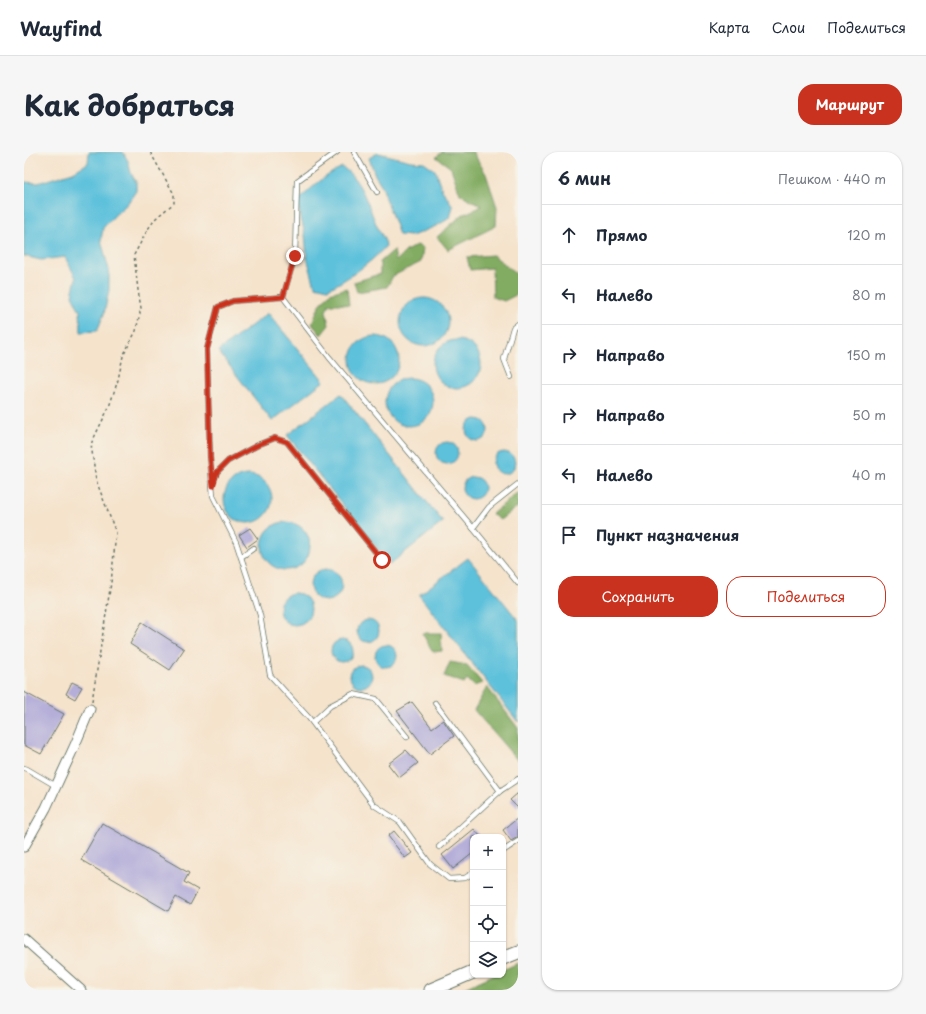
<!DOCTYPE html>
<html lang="ru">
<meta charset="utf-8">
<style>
body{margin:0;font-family:"Playpen Sans",sans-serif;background:#f6f6f7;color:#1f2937}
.controls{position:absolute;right:12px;bottom:12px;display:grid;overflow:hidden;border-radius:8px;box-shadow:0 1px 3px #0004}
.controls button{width:36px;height:36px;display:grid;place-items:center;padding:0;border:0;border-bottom:1px solid #e0e1e3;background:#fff;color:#1f2937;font:20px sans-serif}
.stop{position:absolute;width:12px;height:12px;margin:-9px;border:3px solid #c8321e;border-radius:50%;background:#fff}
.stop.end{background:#c8321e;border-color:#fff;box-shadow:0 1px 4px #0008}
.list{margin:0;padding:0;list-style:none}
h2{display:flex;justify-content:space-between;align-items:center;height:52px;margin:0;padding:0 16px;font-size:17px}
h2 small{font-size:13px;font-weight:400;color:#747a83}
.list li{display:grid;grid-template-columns:26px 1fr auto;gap:12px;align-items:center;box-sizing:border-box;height:60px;padding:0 16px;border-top:1px solid #e0e1e3}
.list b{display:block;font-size:15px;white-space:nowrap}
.list em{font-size:13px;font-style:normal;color:#747a83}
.actions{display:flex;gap:8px;padding:12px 16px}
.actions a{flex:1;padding:9px 0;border:1px solid #c8321e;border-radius:16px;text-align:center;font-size:14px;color:#c8321e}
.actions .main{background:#c8321e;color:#fff}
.icon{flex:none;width:22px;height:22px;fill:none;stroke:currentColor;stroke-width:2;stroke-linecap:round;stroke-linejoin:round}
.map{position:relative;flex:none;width:494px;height:838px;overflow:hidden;border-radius:16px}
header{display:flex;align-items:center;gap:24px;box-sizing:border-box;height:56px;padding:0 20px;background:#fff;border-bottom:1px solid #e0e1e3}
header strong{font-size:19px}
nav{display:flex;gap:22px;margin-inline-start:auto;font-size:14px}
.intro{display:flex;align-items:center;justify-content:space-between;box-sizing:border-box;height:96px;padding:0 24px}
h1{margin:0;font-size:28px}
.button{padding:10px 18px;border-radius:16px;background:#c8321e;color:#fff;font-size:14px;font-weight:700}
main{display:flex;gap:24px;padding:0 24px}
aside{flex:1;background:#fff;border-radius:16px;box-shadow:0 1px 3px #0004}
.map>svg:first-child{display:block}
</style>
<header>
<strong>Wayfind</strong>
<nav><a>Карта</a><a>Слои</a><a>Поделиться</a></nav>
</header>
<div class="intro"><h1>Как добраться</h1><a class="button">Маршрут</a></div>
<main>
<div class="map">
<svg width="494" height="838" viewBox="0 0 494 838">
<rect width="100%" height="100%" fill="#f7f3e8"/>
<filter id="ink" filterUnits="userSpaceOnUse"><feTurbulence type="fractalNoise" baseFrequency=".025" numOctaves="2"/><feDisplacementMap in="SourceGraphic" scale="8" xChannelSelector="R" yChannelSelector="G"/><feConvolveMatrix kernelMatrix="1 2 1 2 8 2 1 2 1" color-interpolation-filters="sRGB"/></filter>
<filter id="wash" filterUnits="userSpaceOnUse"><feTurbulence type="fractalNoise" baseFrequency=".012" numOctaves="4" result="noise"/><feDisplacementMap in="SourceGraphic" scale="16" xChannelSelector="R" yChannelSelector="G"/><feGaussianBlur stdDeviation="0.9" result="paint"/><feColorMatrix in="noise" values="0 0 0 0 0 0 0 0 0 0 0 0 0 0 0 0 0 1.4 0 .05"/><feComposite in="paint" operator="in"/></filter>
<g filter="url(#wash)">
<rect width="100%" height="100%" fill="#f5e3cc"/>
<g fill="#82ac62" stroke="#50744b">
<path d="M418,0H449L462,22L473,55L472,74L424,98L413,85L438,63L458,54L436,42L427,16L412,5Z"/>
<path d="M393,93L399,96L397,110L369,124L363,135L333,140L330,130L356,122V110L370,98L372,109L382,99Z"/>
<path d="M469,103L494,123V142L480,149L469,145L468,116L446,118L443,105Z"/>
<path d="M323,136L325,153L317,152H305L302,159L305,173L297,183L288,172L295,154L306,141Z"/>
<path d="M494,340V355L490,357L476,368L468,362Z"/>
<path d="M398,481H417L418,499L409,500Z"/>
<path d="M426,510L443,513L458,531L450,534L443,527L440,531L420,524Z"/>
<path d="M463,535L494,576V609L450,558Z"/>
<path d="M494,811V838H436L469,823H479V818Z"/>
</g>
<g fill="#5dc1db" stroke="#3e7f88">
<path d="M65,0H99L104,9L107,21L112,30V39L103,52L91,63L79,76L77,88L85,118V138L80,162L73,179L57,180L56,159L48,143L52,126L41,105L17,108L0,104V30L14,31L49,20L64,11Z"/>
<path d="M354,1L387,9L400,10L411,18L418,38L429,54L426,66L412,74L388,84L375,83L365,55L358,34L351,23L345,6Z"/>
<path d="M318,15C338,28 344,54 353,74C357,83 360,84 362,94C348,110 323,128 304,137L291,134L283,106L281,82L273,50C287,36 300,24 318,15Z"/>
<circle cx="400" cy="170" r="24"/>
<path d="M244,161L300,229L248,269L194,199Z"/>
<circle cx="351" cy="208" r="24"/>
<circle cx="433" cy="212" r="24"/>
<circle cx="385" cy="250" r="24"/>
<path d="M317,242L419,370L366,412L263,283Z"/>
<circle cx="453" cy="278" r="11"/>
<circle cx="423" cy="301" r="11"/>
<circle cx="480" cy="311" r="11"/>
<circle cx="224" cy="347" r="24"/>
<circle cx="449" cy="336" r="11"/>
<circle cx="262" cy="394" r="24"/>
<path d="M444,406L494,468V570L395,443Z"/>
<circle cx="302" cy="433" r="16"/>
<circle cx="271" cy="457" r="16"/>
<circle cx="344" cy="479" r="11"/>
<circle cx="318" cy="499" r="11"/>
<circle cx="362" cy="504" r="11"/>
<circle cx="337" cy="524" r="11"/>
</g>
<g id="blocks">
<g fill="#b4aed9">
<path d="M226,376L234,387L223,395L215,383Z"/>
<path d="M118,470L160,497L146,518L106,492Z"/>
<path d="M48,530L58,535L51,547L42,542Z"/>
<path d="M0,540L40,562L17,602L0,593Z"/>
<path d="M388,550L408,576L419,568L430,584L406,602L373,559Z"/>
<path d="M382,598L394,611L375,626L364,612Z"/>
<path d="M494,641V656L486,648Z"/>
<path d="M494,666V685L487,689L479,678Z"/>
<path d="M78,671L165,721L160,730L174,738L166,753L152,745L144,759L57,708Z"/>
<path d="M450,677L457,685H449V701L429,717L418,703Z"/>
<path d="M370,679L388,701L381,706L364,684Z"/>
</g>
</g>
</g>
<g filter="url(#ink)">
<use href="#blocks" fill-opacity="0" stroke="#6a7769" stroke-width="1"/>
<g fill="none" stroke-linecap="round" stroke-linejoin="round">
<defs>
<g id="lane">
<path d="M330,0L353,40"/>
<path d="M259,145L271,104L273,29L313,0"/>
<path d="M487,225L480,207L489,176L494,172"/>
<path d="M189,331L193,320L204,309L236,292L251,286L263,290L358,408"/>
<path d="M494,332L465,355L449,376L494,431"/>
<path d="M217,405L230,396"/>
<path d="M411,551L476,639"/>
<path d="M289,570L306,554L329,542L352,547L383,585"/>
<path d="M0,616L3,617L32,634"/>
<path d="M415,695L476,639L494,627"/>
<path d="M479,699L494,689"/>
<path d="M449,721L441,726L425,727L406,712L376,670L350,653L285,566L246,523L236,463L212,390L189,344L186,305L183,197L194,155L209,149L259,145L305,205L449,376"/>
</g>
<g id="street">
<path d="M0,695L22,656L51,593L66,557"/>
<path d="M0,787L57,838"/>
</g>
<g id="secondary">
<path d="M479,806L494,800"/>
<path d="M407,838L449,820"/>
</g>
</defs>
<use href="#lane" stroke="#6a7769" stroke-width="6"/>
<use href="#street" stroke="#6a7769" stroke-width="11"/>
<use href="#secondary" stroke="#6a7769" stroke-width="15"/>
<path stroke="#6a7769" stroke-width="1.5" stroke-dasharray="3 3" stroke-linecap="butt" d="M68,549L87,431L92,381L72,328L67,292L85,255L94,228L99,204L112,179L117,156L114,138L110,103L124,77L132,66L150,51V42L126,0"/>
<use href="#lane" stroke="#fff" stroke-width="4.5"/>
<use href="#street" stroke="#fff" stroke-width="9"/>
<use href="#secondary" stroke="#fff" stroke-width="13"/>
</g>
</g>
<g fill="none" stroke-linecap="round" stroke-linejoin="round" filter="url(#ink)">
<path stroke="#c8321e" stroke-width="5" d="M271,104L259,145L209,149L194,155L183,197L186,305L189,334L193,320L204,309L236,292L251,286L263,290L358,408"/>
</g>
</svg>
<div class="controls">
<button>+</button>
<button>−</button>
<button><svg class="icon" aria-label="locate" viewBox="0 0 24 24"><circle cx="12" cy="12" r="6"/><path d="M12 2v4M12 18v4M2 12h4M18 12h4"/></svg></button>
<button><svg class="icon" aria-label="layers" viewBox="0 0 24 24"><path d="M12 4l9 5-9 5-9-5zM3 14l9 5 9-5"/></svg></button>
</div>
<div class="stop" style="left:358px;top:408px"></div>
<div class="stop end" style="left:271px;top:104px"></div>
</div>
<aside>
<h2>6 мин<small>Пешком · 440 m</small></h2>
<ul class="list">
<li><svg class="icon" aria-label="ahead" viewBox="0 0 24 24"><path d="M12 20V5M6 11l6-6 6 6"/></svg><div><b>Прямо</b></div><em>120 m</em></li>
<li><svg class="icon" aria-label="left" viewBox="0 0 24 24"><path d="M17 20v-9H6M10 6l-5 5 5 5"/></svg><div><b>Налево</b></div><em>80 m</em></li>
<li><svg class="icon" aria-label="right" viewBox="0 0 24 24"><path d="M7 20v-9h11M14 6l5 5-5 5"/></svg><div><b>Направо</b></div><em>150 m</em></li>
<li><svg class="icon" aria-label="right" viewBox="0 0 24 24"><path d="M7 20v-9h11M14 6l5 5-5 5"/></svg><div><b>Направо</b></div><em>50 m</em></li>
<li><svg class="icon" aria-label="left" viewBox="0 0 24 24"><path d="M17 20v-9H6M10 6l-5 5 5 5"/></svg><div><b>Налево</b></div><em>40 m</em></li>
<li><svg class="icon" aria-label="arrive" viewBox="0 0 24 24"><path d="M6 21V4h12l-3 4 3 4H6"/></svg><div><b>Пункт назначения</b></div></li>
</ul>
<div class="actions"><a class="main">Сохранить</a><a>Поделиться</a></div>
</aside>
</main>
